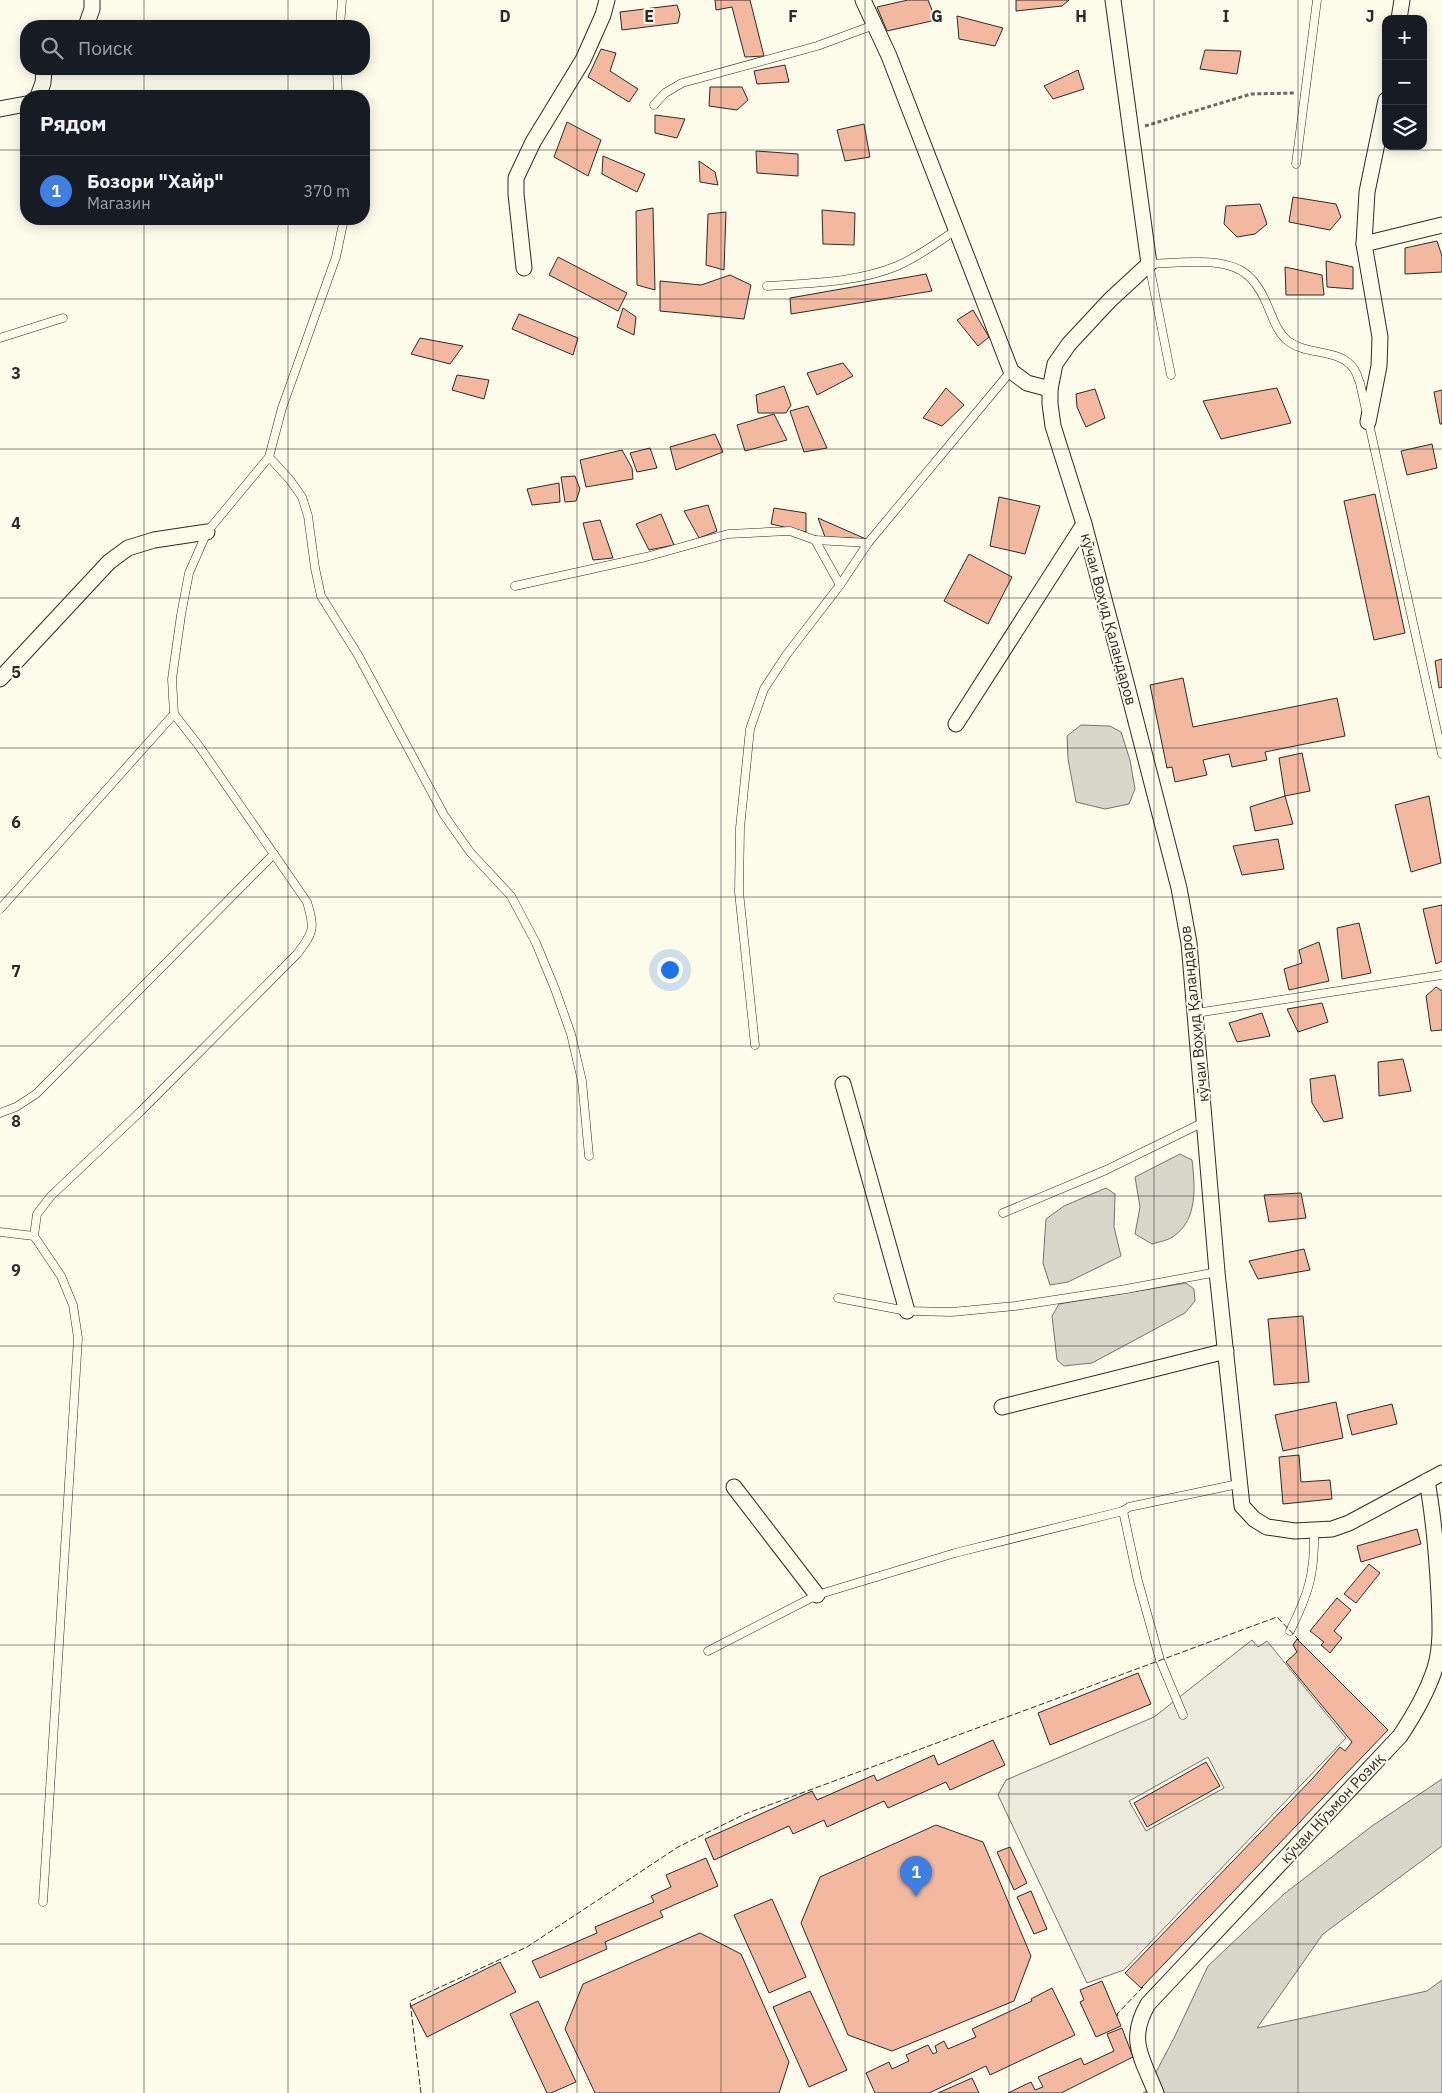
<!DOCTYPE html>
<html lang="ru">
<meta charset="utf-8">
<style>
body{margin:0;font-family:"IBM Plex Sans",sans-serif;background:#20242c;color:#f1f3f6}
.controls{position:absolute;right:15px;top:15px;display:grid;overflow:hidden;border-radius:10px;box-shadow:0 2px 12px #0003}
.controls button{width:45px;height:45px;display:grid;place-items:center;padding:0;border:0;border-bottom:1px solid #363941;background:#171b24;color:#f1f3f6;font:25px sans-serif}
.you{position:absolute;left:669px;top:969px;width:18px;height:18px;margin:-12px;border:4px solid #fff;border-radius:50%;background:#1a73e8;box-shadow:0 0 0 8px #1a73e833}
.badge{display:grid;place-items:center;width:32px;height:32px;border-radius:50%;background:#0f766e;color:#fff;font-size:16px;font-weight:700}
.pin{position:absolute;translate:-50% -41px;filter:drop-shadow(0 1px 2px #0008)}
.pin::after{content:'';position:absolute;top:26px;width:18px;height:15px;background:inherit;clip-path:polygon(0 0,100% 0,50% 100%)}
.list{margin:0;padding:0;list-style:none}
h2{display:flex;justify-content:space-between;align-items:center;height:65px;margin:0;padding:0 20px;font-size:21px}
h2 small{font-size:16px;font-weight:400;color:#9ea1a6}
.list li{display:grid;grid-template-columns:32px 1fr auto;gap:15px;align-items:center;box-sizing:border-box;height:70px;padding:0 20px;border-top:1px solid #363941}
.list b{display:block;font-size:19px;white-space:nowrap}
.list p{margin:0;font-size:16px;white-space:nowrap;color:#9ea1a6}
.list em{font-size:16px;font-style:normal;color:#9ea1a6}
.icon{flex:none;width:28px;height:28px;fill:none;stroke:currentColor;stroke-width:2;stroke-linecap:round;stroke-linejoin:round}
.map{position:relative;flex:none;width:1442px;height:2093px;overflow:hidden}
.search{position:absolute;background:#171b24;box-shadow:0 2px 12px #0003;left:20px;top:20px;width:350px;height:55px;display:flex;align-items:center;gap:12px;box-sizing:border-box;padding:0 18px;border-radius:20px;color:#9ea1a6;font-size:19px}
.panel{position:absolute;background:#171b24;box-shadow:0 2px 12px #0003;left:20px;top:90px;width:350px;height:135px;border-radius:20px}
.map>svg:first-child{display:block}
</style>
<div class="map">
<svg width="1442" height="2093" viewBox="0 0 1442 2093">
<rect width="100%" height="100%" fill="#fdfbea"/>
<path fill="#eceadb" stroke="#74746e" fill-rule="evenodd" d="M1252,1640L1258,1647L1267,1641L1346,1738L1124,1970L1087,1983L998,1795L1006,1780L1154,1717ZM1208,1757L1224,1788L1146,1831L1129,1801Z"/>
<g fill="#d8d7c9" stroke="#74746e">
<path d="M1081,725L1110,726L1121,732L1130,760L1135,789L1129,804L1105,809L1076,802L1068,759L1067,736Z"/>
<path d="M1180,1154L1192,1160C1195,1186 1198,1219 1174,1236C1169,1240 1159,1242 1152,1244L1135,1234L1140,1207L1135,1177Z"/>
<path d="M1106,1188L1115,1194L1114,1227L1121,1256L1068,1282L1050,1285L1043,1263L1046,1219L1064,1206Z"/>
<path d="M1186,1283L1194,1289L1195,1301L1185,1313L1092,1363L1064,1366L1057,1360L1052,1316L1059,1304Z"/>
<path d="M1442,1779V1846L1323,1934L1257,2028L1427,1991L1442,1980V2093H1143L1146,2091L1174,2038L1208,1966L1284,1894L1372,1826Z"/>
</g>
<g fill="#f2b8a0" stroke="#2b2b2b">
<path d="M715,0H750L764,56L745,57L732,7L716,10Z"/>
<path d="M908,0H928L936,20L887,31L877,7Z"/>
<path d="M1016,0H1069L1062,6L1016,11Z"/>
<path d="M677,5L680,14L678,23L622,30L620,12Z"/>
<path d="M957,16L1003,28L995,46L959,39Z"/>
<path d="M601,49L616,53L610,71L638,89L629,102L588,77Z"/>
<path d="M1205,50L1241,51L1237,74L1200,69Z"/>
<path d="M785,65L789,82L757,84L754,71Z"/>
<path d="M1078,70L1084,89L1053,99L1044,86Z"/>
<path d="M710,87H742L748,100L737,110L709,106Z"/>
<path d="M655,115L685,119L677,138L655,133Z"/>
<path d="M567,122L601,140L588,176L554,157Z"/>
<path d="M864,124L870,157L845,161L837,130Z"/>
<path d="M756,151L798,154V176L757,173Z"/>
<path d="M603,156L645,174L637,192L602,174Z"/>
<path d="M699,161L715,172L718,185L700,182Z"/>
<path d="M1293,197L1336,204L1341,217L1330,230L1289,222Z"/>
<path d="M1260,204L1267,224L1255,234L1237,237L1224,224L1226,206Z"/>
<path d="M653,208L655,290L637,285L636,211Z"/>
<path d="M822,210L855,213L854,245L823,244Z"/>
<path d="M726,212L724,270L706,265L708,214Z"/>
<path d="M1437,241L1442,256V272L1405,274V248Z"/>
<path d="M558,257L627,293L618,311L549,275Z"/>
<path d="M1326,261L1353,267V289L1327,287Z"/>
<path d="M1285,267L1322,275L1324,295H1286Z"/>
<path d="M926,274L932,291L791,314L790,298Z"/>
<path d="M730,275L751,285L744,319L660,311V281L701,285Z"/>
<path d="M623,308L636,317L634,335L617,327Z"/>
<path d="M973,310L989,337L978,346L957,320Z"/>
<path d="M519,314L578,338L573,355L512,329Z"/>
<path d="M420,338L463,346L450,364L411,354Z"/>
<path d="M843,363L853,376L817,395L807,373Z"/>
<path d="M457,375L489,380L484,399L452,390Z"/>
<path d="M784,386L791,405L786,413H758L756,395Z"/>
<path d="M946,388L964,405L942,426L923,418Z"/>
<path d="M1277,388L1291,423L1221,439L1203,401Z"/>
<path d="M1095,389L1105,418L1086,427L1077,407L1076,394Z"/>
<path d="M1442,390V424H1440L1434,392Z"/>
<path d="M808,406L827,448L804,452L790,411Z"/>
<path d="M774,414L787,440L745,451L737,425Z"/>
<path d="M715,434L723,452L676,470L670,447Z"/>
<path d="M1432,444L1437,468L1407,475L1401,451Z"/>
<path d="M650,448L657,468L637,472L630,453Z"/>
<path d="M622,450L632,468L633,479L586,487L580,460Z"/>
<path d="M575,476L580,489L576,501L565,502L561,477Z"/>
<path d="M559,483L560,502L532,505L527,489Z"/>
<path d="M1375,494L1405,633L1374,640L1344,501Z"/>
<path d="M999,497L1040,506L1025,554L990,546Z"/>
<path d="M708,505L717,531L699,538L684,511Z"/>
<path d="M774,508L806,513V532L771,524Z"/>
<path d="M661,514L674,545L649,550L636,524Z"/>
<path d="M818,518L866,539L825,537Z"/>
<path d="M600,520L613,558L593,560L583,523Z"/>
<path d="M969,554L1012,577L988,624L944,601Z"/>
<path d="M1442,659V687L1439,688L1435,661Z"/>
<path d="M1183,678L1193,727L1337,698L1345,736L1265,752L1267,760L1232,767L1229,754L1203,760L1207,775L1175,782L1172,767L1167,768L1150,685Z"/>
<path d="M1302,753L1310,791L1285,796L1279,758Z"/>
<path d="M1285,796L1293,824L1255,831L1250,807Z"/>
<path d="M1429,796L1441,863L1411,872L1395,805Z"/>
<path d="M1278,839L1284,869L1242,875L1233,846Z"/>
<path d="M1442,905V961L1436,964L1423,909Z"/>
<path d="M1359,923L1371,973L1342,979L1337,928Z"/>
<path d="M1319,942L1329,981L1289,990L1284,969L1302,963L1299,950Z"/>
<path d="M1436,987L1442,991V1030L1431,1031L1426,996Z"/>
<path d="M1322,1003L1328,1022L1298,1032L1287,1009Z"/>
<path d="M1262,1013L1270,1036L1237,1042L1229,1023Z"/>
<path d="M1403,1059L1411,1091L1379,1096L1378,1062Z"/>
<path d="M1335,1075L1343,1118L1324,1122L1312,1103L1310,1079Z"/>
<path d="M1301,1193L1306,1218L1269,1222L1264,1195Z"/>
<path d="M1304,1249L1310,1270L1258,1279L1249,1261Z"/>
<path d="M1303,1316L1309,1382L1274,1385L1268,1319Z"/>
<path d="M1336,1402L1343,1438L1283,1451L1275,1415Z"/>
<path d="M1392,1404L1397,1424L1352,1435L1347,1415Z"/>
<path d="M1299,1455L1301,1482L1330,1480L1332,1499L1283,1504L1279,1457Z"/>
<path d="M1417,1529L1421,1544L1361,1562L1357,1546Z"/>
<path d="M1369,1564L1380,1573L1356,1603L1344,1594Z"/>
<path d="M1337,1598L1351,1610L1334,1631L1342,1638L1330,1653L1321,1645L1324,1642L1310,1631Z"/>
<path d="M1297,1639L1388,1730L1141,1988L1125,1973L1312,1779L1340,1747L1345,1751L1352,1742L1286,1662L1297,1652L1293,1645Z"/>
<path d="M1138,1673L1151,1704L1050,1745L1038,1713Z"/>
<path d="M993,1740L1005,1765L950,1790L946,1782L888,1808L884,1801L827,1827L824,1820L793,1834L789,1826L714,1860L705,1839L812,1791L817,1800L874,1775L877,1781L934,1755L938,1765Z"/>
<path d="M1206,1762L1220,1786L1147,1827L1134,1803Z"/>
<path d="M936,1825L983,1842L1031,1956L1014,2001L892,2051L848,2035L801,1923L820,1877Z"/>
<path d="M1010,1847L1027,1883L1014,1890L997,1852Z"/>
<path d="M706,1858L718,1886L660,1911L663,1917L605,1942L607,1949L540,1978L532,1961L597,1933L595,1927L654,1902L651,1896L671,1887L666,1875Z"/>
<path d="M1031,1891L1047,1929L1034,1934L1017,1897Z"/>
<path d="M772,1899L806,1977L769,1993L734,1915Z"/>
<path d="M700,1933L741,1954L789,2062L779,2093H595L565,2029L583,1984Z"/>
<path d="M500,1962L516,1992L427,2037L411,2006Z"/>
<path d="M1102,1981L1121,2026L1096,2037L1080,2002L1084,2000L1080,1990Z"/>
<path d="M1052,1988L1075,2035L990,2075L986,2066L929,2093H875L866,2073L889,2062L892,2069L909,2061L906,2055L928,2045L933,2054L937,2052L935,2046L944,2041L948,2049L976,2037L972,2029L1032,2001L1031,1999Z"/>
<path d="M810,1991L847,2070L809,2087L773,2007Z"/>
<path d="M538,2001L576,2082L551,2093H547L510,2014Z"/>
<path d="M1122,2028L1133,2057L1061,2093H1008L1031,2082L1035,2090L1043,2087L1038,2077L1081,2058L1084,2065L1114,2051L1107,2034Z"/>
<path d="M972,2078L979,2093H938Z"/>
</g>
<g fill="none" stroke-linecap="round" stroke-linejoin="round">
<defs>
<g id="service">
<path d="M340,26L342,0"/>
<path d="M337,69L338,96"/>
<path d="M654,105L665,93L682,83L817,46L874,25"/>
<path d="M1296,164L1317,0"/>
<path d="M767,286C809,283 856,283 897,266C918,257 937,243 956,230"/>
<path d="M0,338L63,318"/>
<path d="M1171,375L1149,264C1176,263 1224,256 1246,274C1253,279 1261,291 1264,298C1271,312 1276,332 1288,341C1307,356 1340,348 1354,369C1357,373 1358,379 1360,383L1442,754"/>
<path d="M269,457L290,480L302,497L308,516L315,568L321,596L358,655L444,815L470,852L511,896L536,943L555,989L571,1034L582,1081L589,1156"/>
<path d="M815,540L868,543"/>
<path d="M515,586L646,557L728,534L790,531L815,540L840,585"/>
<path d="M0,909L174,714"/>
<path d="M1196,1013L1442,975"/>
<path d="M755,1045L739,892L740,828L750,729L764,689L787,654L840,585L868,543L1011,371"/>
<path d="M0,1113L16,1107L36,1094L274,854"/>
<path d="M1003,1213L1106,1170L1204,1122"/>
<path d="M0,1232L34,1236"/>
<path d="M838,1298L907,1311L952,1312L1015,1306L1126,1289L1217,1272"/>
<path d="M1123,1511L1138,1581L1160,1660L1183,1715"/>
<path d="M1290,1631C1309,1593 1315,1573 1314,1531"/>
<path d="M708,1651L817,1595L955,1553L1123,1511L1129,1507L1238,1484"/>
<path d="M43,1902L78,1338L73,1305L61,1276L34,1236L37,1214L51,1196L141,1111L297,954C314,932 315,929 307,902L199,746L174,714L172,679L181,615L189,573L207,532L269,457L282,408L336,257L344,219"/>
</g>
<g id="minor">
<path d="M863,0L889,56L1011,371L1027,383L1050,389"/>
<path d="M1113,0L1149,264L1110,300L1069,344L1055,364L1050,389V404L1053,426L1084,524L1122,667L1179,888L1189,943L1217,1272L1242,1506L1254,1519L1267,1527L1295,1531L1332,1529L1349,1523L1442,1473"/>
<path d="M1399,19L1402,0"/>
<path d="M86,26L92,9V0"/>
<path d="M38,96L43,83L44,69"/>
<path d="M0,109L26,104"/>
<path d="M1364,244L1442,225"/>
<path d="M524,268L516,194V178L533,142L583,60L603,15L607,0"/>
<path d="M1368,422L1379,366L1380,337L1364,244L1367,192L1386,100"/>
<path d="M0,679L109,562L128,548L154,540L207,532"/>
<path d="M956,724L1084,524"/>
<path d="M843,1084L907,1311"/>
<path d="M1002,1407L1226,1351"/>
<path d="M734,1487L817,1595"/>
<path d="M1156,2093C1142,2058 1127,2040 1148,2004L1400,1736C1414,1715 1427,1693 1435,1668C1442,1645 1440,1620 1439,1595C1437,1557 1434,1519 1427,1481"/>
</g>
</defs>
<use href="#service" stroke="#2b2b2b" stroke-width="9"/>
<use href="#minor" stroke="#2b2b2b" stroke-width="17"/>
<path stroke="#6a6964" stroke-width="3" stroke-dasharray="4 2.5" stroke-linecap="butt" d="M1145,126L1251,94L1294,93"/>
<use href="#service" stroke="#fdfbea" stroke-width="8"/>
<use href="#minor" stroke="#fdfbea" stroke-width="15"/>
<g stroke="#2b2b2b" stroke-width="1" stroke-dasharray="6 2.5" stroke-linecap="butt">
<path d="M1118,2016L1117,2014L1143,1987"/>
<path d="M421,2093L410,2001L527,1947L678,1847L745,1814L1277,1617L1299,1640"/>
</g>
</g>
<path fill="none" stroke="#2b2b2b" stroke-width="1" stroke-opacity="0.55" d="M144,0V26M288,0V26M433,0V2093M577,0V2093M721,0V2093M865,0V2093M1009,0V2093M1154,0V2093M1298,0V2093M144,69V96M288,69V96M0,150H26M364,150H1442M144,219V2093M288,219V2093M0,299H1442M0,449H1442M0,598H1442M0,748H1442M0,897H1442M0,1046H1442M0,1196H1442M0,1346H1442M0,1495H1442M0,1645H1442M0,1794H1442M0,1944H1442"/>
<g text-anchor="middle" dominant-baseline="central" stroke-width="4" stroke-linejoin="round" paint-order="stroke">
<g font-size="15" fill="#2b2b2b" stroke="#fdfbea">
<text transform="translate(1109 619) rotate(75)">кӯчаи Воҳид Қаландаров</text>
<text transform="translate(1194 1014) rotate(-96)">кӯчаи Воҳид Қаландаров</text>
<text transform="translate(1332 1808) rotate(-47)">кӯчаи Нӯъмон Розиқ</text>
</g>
</g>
<g font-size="16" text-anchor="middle" font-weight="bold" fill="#2b2b2b" stroke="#fdfbea" stroke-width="4" stroke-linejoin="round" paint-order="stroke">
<text x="505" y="22">D</text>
<text x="649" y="22">E</text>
<text x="793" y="22">F</text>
<text x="937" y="22">G</text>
<text x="1081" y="22">H</text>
<text x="1226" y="22">I</text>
<text x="1370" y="22">J</text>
<text x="16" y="379">3</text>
<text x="16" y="529">4</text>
<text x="16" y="678">5</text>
<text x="16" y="828">6</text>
<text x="16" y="977">7</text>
<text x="16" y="1127">8</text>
<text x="16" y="1276">9</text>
</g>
</svg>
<div class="controls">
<button>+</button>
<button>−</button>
<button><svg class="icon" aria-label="layers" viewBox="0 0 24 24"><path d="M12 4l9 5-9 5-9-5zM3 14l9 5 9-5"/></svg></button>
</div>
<div class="you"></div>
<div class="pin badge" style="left:916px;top:1897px;background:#3f7fe0">1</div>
<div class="search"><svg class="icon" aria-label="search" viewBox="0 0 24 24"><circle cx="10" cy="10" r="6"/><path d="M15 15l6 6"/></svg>Поиск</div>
<section class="panel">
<h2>Рядом<small></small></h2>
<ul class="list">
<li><span class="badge" style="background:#3f7fe0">1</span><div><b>Бозори &quot;Хайр&quot;</b><p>Магазин</p></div><em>370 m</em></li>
</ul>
</section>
</div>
